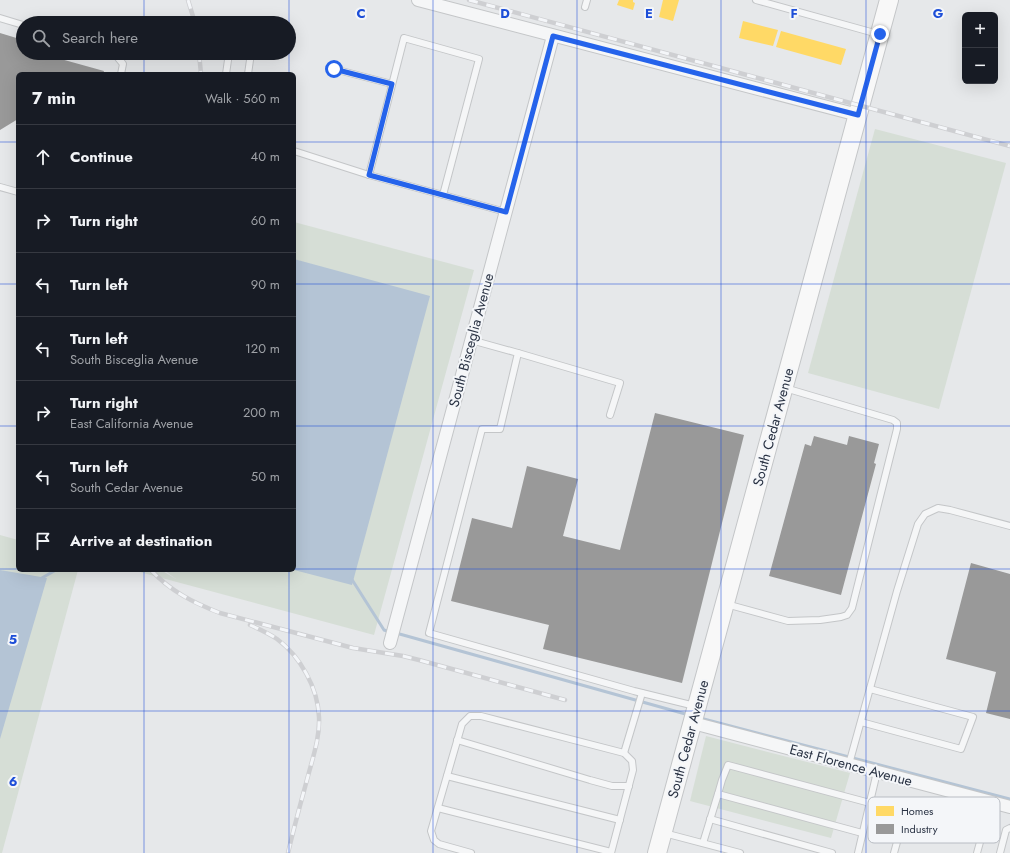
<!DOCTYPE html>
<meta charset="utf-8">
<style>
body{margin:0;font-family:Jost,sans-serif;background:#242831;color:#f1f3f6}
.controls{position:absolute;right:12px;top:12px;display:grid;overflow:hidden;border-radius:6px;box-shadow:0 4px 16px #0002}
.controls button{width:36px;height:36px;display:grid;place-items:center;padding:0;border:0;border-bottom:1px solid #363941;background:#171b24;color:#f1f3f6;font:20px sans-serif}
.stop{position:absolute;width:12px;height:12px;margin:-9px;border:3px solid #2563eb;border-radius:50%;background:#fff}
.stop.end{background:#2563eb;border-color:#fff;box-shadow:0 1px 4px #0008}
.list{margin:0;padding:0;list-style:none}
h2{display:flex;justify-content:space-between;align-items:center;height:52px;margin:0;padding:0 16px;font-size:17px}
h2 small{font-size:13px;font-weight:400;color:#9ea1a6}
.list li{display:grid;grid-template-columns:26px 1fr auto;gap:12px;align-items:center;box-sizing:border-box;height:64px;padding:0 16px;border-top:1px solid #363941}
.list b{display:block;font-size:15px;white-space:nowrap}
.list p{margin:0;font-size:13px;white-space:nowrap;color:#9ea1a6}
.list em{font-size:13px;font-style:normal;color:#9ea1a6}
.icon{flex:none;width:22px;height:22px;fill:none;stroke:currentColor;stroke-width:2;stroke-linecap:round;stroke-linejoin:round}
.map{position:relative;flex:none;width:1010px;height:853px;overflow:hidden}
.search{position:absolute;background:#171b24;box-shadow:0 4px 16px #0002;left:16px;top:16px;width:280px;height:44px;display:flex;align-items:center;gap:10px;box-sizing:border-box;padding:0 14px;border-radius:22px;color:#9ea1a6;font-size:15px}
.panel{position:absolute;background:#171b24;box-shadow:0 4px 16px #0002;left:16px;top:72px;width:280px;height:500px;border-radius:6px}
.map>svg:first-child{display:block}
</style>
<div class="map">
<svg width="1010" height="853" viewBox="0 0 1010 853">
<rect width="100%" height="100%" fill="#e6e8ea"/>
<g fill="#d6ded6">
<path d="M875,129L1006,163L939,409L808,373Z"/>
<path d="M294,222L474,270L374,635L132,570H161L176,579L164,570H294Z"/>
<path d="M0,535L18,540V570H78L2,853H0Z"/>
<path d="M706,736L850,773L831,838L690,801Z"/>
</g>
<g fill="#b4c4d5">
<path d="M294,259L430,296L352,585L294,570Z"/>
<path d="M0,570L47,578L0,739Z"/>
</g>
<g fill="#ffd966">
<path d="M619,0H633V2L635,3L633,10L617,5Z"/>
<path d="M663,0H679L673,21L659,17Z"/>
<path d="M743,21L778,30L773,46L739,38Z"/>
<path d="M781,31L846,49L841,65L776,47Z"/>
</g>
<g fill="#999">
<path d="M0,33L23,40V53H51L50,56L104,71L103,74H18V119L0,130Z"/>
<path d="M655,413L744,435L682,683L543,649L549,625L451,601L472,518L512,528L527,466L578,479L563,536L620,550Z"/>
<path d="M814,436L847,445L849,436L879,444L874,463L876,464L841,595L769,576L805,444L811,446Z"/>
<path d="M971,563L1010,574V719L986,713L996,672L946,659Z"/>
</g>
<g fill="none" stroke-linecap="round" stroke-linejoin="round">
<g stroke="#b4c4d5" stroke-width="3">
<path d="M351,578L384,630L390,632"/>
<path d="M40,579L56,570"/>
<path d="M396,633L689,715"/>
<path d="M700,718L1010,799"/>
</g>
<defs>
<g id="service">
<path d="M756,0L878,34"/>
<path d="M585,7L587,0"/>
<path d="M0,18L23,25"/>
<path d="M114,53L123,64L121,74"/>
<path d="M334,69L392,84"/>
<path d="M226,74L229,53"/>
<path d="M248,74L251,53"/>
<path d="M294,151L369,175L506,212"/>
<path d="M369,175L404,38L479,59L443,195"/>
<path d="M0,187L18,192"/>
<path d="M471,340L518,353L500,429H482L429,633L634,691L695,706"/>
<path d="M518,353L620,383L610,415"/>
<path d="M726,604L788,621L820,620L841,617L847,615L852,608L897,429V423L893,420L785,388"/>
<path d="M861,722L961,749L973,717L870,689"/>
<path d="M457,740L590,780L612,786H629"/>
<path d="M624,753L642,693"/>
<path d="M849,764L897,591L918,524L925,514L938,508L950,510L1010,526"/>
<path d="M447,776L620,820"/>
<path d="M438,808L611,852"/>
<path d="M710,819L832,853"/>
<path d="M664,833L740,853"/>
<path d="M862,833L718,794L722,780L728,765L870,803"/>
<path d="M703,843L718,794"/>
<path d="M471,853L439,844L434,840L431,831L462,724L470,716H481L624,753L632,761L633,770L611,853"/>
<path d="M858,853L877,772"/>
<path d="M894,853L903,820L906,816L913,817L982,836"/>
<path d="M977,853L991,802"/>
<path d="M1000,853L1006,830L1010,828"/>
</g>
<g id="minor">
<path d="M418,0L858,115"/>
<path d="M390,643L553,36"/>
<path d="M693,723L1010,807"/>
</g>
<path id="secondary" d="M657,853L889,0"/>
</defs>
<use href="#service" stroke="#c4c6c8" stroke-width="8"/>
<use href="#minor" stroke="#c4c6c8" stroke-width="14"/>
<use href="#secondary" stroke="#c4c6c8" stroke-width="20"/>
<use href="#service" stroke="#f5f6f7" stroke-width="6"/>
<use href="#minor" stroke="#f5f6f7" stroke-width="12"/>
<use href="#secondary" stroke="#f8f8f8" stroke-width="18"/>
<defs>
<g id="rail">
<path d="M188,0L195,23"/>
<path d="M469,0L1010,146"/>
<path d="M199,53L201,74"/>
<path d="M151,570C170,591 194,603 220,613L353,648L403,656L419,660L565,700"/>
<path d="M250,625C259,629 268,633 277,639C300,656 318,688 319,717C320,737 313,757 308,776C301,802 294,827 288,853"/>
</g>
</defs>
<use href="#rail" stroke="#cecfd2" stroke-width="4.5"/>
<use href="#rail" stroke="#f4f6f9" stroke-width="3" stroke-dasharray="9" stroke-linecap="butt"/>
</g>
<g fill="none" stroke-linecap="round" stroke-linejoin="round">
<path stroke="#2563eb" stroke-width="5" d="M334,69L392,84L369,175L506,212L553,36L858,115L880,34"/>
</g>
<path fill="none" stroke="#1d4ed8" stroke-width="1" stroke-opacity="0.55" d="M144,0V23M289,0V23M433,0V853M577,0V853M721,0V853M866,0V853M144,53V74M289,53V74M0,142H18M294,142H1010M0,284H18M294,284H1010M0,426H18M294,426H1010M0,569H18M294,569H1010M144,570V853M289,570V853M0,711H1010"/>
<g text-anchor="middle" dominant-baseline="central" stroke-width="4" stroke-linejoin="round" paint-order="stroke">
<g font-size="14" fill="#2b3445" stroke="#f4f6f9">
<text transform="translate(471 340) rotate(-75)">South Bisceglia Avenue</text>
<text transform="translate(773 427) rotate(-75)">South Cedar Avenue</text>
<text transform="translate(688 739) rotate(-75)">South Cedar Avenue</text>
<text transform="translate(851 765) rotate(15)">East Florence Avenue</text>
</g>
</g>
<rect x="868" y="797" width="132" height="46" rx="6" fill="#f4f6f9" stroke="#b8bcc3" stroke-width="1"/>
<rect x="876" y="806" width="18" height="10" fill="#ffd966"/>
<rect x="876" y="824" width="18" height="10" fill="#999"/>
<g font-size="11" fill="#2b3445">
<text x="901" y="815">Homes</text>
<text x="901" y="833">Industry</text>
</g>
<g font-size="13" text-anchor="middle" font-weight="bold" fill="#1d4ed8" stroke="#f4f6f9" stroke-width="4" stroke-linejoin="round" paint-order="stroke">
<text x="361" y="18">C</text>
<text x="505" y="18">D</text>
<text x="649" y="18">E</text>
<text x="794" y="18">F</text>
<text x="938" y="18">G</text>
<text x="13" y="644">5</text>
<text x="13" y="786">6</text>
</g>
</svg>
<div class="controls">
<button>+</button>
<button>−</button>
</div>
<div class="stop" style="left:334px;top:69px"></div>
<div class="stop end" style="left:880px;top:34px"></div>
<div class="search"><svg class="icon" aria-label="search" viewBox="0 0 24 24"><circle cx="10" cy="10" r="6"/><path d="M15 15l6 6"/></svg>Search here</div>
<section class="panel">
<h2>7 min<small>Walk · 560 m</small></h2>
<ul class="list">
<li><svg class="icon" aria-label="ahead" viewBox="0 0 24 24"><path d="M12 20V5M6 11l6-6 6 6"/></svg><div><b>Continue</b></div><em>40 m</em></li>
<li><svg class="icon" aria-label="right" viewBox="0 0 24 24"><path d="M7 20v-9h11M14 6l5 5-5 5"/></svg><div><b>Turn right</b></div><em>60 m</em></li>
<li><svg class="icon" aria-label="left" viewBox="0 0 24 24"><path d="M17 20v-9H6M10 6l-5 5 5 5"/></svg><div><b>Turn left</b></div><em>90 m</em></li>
<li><svg class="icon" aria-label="left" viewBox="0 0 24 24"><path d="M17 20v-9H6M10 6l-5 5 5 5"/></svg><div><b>Turn left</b><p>South Bisceglia Avenue</p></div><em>120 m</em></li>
<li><svg class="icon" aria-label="right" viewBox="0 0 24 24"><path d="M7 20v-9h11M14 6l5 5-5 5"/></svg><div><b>Turn right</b><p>East California Avenue</p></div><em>200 m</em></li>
<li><svg class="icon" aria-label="left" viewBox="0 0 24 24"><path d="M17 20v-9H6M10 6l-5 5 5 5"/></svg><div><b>Turn left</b><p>South Cedar Avenue</p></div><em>50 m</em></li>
<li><svg class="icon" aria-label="arrive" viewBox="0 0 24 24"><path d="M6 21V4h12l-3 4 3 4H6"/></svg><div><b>Arrive at destination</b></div></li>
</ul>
</section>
</div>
